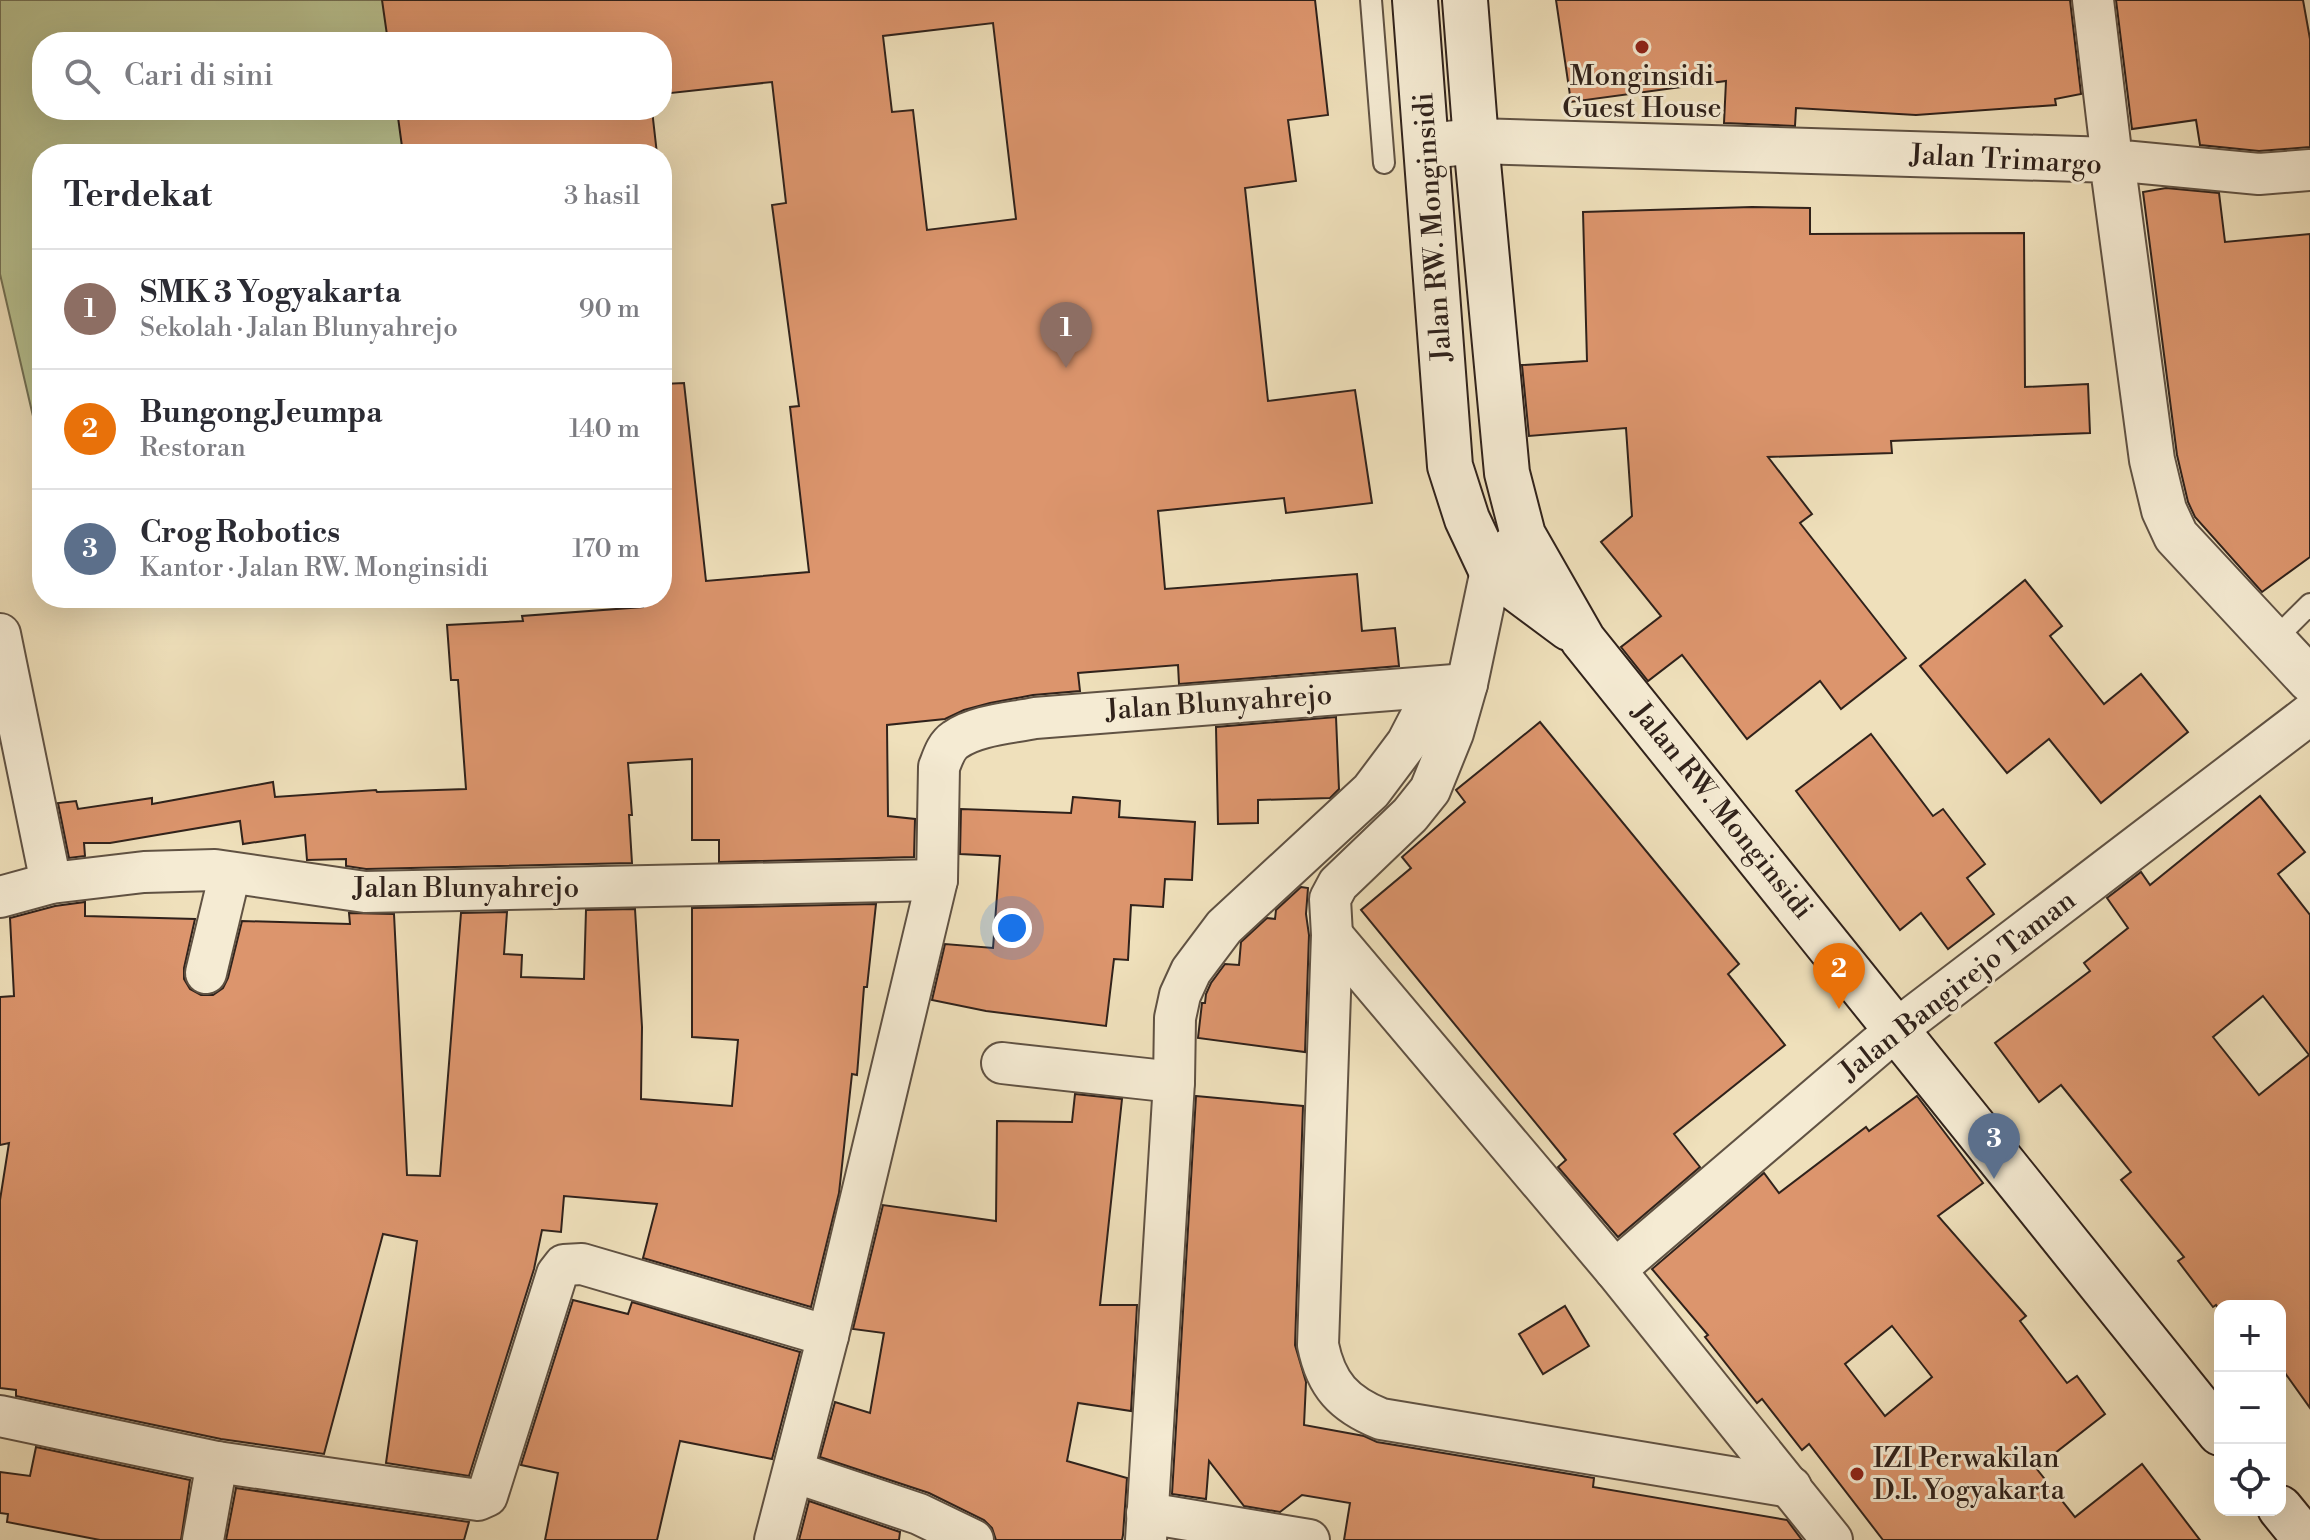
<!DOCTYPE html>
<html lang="id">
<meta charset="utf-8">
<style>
body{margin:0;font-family:"Libre Bodoni",serif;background:#f2f2f3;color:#2b2b33}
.controls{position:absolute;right:24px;bottom:24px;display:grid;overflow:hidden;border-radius:16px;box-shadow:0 8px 32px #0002}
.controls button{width:72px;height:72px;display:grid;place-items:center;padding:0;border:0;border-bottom:2px solid #e1e1e2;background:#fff;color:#2b2b33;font:40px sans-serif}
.you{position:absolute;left:1012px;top:928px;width:28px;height:28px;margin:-20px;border:6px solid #fff;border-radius:50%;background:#1a73e8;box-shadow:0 0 0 12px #1a73e833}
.badge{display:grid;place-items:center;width:52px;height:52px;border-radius:50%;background:#1a73e8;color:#fff;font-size:26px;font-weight:700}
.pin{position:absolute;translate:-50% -66px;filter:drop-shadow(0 2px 4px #0008)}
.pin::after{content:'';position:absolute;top:42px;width:28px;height:24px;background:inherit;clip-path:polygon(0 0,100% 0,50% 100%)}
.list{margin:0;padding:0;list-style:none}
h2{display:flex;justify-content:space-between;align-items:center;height:104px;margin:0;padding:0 32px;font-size:34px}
h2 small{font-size:26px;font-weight:400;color:#7c7c81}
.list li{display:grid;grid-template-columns:52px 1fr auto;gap:24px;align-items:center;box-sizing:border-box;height:120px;padding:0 32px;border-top:2px solid #e1e1e2}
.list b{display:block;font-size:30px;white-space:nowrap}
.list p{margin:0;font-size:26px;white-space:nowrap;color:#7c7c81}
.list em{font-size:26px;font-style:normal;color:#7c7c81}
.icon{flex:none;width:44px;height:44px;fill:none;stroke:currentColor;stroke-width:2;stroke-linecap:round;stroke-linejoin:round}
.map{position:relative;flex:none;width:2310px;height:1540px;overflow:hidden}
.search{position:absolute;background:#fff;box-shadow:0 8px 32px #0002;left:32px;top:32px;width:640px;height:88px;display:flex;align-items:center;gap:20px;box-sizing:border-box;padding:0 28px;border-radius:32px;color:#7c7c81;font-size:30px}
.panel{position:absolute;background:#fff;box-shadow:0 8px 32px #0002;left:32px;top:144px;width:640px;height:464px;border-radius:32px}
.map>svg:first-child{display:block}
</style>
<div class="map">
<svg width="2310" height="1540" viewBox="0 0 2310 1540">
<rect width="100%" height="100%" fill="#efe0bb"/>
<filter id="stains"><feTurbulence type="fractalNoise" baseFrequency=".0025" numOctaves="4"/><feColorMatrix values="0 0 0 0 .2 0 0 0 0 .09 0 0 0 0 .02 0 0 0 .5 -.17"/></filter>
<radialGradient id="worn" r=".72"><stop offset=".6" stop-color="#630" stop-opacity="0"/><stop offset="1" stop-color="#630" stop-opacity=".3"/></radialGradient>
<path fill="#b9c291" stroke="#747256" stroke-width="2" d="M0,0H394L399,42H42V110H407L412,154H42V455L0,274Z"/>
<g fill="#dc956d" stroke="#30221b" stroke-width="2" fill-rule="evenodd">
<path d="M382,0H1315L1328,115L1288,120L1296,181L1245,188L1268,401L1355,390L1372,503L1286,513L1284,498L1158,511L1165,589L1357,574L1362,631L1395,628L1399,666L1179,684L1178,665L1078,673L1080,691L1033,695L990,703L964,710L945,719L887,725L888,816L915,819L914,857L719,862V840H692V759L628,763L632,815H629L632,863L366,869L346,866V859L307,860L305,835L243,844L240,821L110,843H84L85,856L69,858L58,803L76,801L78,809L152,798V804L273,782L275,797L376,790L377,792L466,789L458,680H451L447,625L523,621L522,616L643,607L642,598H662V384L684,383L706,581L809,572L790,407L799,406L772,205L786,203L772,82L662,94V42H388ZM993,23L1016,219L927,230L913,110L892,112L883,36Z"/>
<path d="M1556,0H2070L2081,94L2055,99L2056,105L1916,115L1796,108L1795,126L1724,123L1726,81L1571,102Z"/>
<path d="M2116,0H2303L2310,39V147L2259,151L2200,145L2196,120L2132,129Z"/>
<path d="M397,110H652L657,154H403Z"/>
<path d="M2166,188L2219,193L2225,242L2310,234V557L2262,592L2195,517L2188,502L2177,455L2143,192Z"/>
<path d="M1752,207L1810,208V234L2024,233L2025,387L2088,384L2090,433L1891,441L1892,453L1768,457L1812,514L1800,523L1906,658L1841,709L1820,681L1747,739L1682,655L1648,681L1621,647L1661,616L1601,542L1632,516L1626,428L1529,436L1522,365L1587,361L1583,212Z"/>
<path d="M2025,580L2062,626L2050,636L2104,704L2141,674L2188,732L2101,803L2049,739L2007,773L1920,666Z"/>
<path d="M1336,717L1339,789L1330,798L1258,800V823L1218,824L1216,727Z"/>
<path d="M1540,722L1739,964L1728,974L1785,1045L1674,1134L1700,1167L1618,1237L1558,1167L1566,1160L1361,910L1411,868L1402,857L1465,802L1456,790Z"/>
<path d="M1871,734L1933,816L1943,809L1985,864L1967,878L1994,914L1948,949L1921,913L1900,930L1796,791Z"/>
<path d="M2260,796L2305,852L2278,874L2310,915V1408L2280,1366V1306H2220V1311L2216,1305L2213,1307L2178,1261L2184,1257L2121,1180L2131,1172L2061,1085L2039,1102L1995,1043L2090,971L2084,963L2128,928L2107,898L2141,872L2150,885ZM2263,996L2309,1055L2259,1095L2213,1037Z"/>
<path d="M1073,797L1120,801L1119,817L1195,822L1192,880L1165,879L1163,907L1131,905L1128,960L1114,959L1106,1026L986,1011L932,1000L945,944L993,948L1000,856L960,854L961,809L1071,813Z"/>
<path d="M1301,887L1308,888L1306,914L1309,935L1305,1052L1198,1038L1202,1003H1205L1206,994L1211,983L1225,964L1239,965L1241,942L1267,918L1275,919L1276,910Z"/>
<path d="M85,902V916L195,919L184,968V979L190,989L201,995H213L223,988L228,978L242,921L350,924L349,913L394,914L407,1175L440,1176L461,913L507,912L504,954L522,955L521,977L584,979L586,910L635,909L642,1027L641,1099L732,1106L738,1040L692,1037V908L876,904L867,987H864L857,1075L852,1074L839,1193L811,1307L643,1258L657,1204L564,1196L561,1232L542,1230L534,1269L469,1476L386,1463L417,1241L383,1234L324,1454L221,1439L16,1396V1390L0,1388V1200L9,1143L0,1145V997L14,996L10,918L55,906Z"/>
<path d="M1075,1094L1122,1099L1100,1305H1137L1131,1411L1078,1403L1067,1461L1127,1478L1123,1535L1122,1540H996L992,1528L984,1520L929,1493L820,1457L835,1402L870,1413L884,1333L853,1329L883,1205L996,1221L997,1121L1072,1122Z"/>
<path d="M1196,1096L1303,1106L1295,1345L1306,1382L1304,1425L1364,1436L1377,1442L1594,1478L1593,1487L1787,1520L1802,1540H1344L1350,1503L1302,1495L1280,1512L1244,1506L1209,1461L1206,1499L1172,1494Z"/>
<path d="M1917,1096L1983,1183L1938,1216L2026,1316L2020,1321L2067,1383L2077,1376L2105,1414L2036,1468L2075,1517L2142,1464L2200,1540H1883L1809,1444L1802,1450L1762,1399L1757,1403L1705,1337L1708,1335L1652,1269L1764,1173L1779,1193L1866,1127L1869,1131ZM1892,1326L1932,1377L1885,1416L1845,1364Z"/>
<path d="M573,1300L628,1314L632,1302L800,1352L772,1459L680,1441L657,1540H545L558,1473L521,1465Z"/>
<path d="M1565,1306L1589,1346L1543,1374L1519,1334Z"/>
<path d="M36,1447L190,1480L181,1540H100L7,1522L8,1514L0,1513V1472L30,1476Z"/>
<path d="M236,1488L469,1522L464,1540H226Z"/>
<path d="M809,1501L900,1532L899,1540H799Z"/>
</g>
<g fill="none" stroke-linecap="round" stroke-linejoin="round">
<defs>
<g id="service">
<path d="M1371,0L1384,163"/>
<path d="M2275,639L2310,604"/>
</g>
<g id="minor">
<path d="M2093,0L2112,160L2259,174L2310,170"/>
<path d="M1510,548L1491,570L1467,684L1453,733L1430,790L1410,815L1338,884L1330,899L1332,935L1318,1345C1326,1385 1344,1404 1381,1419L1791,1487"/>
<path d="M0,634L51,883"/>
<path d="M0,897L51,883L144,872L215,870L365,892L937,880"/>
<path d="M1332,935L1615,1270L1832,1540"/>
<path d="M206,973L230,873"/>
<path d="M1002,1063L1174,1082"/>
<path d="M1615,1270L1897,1029L2310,714"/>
<path d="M0,1416L217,1462L478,1500L487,1496L557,1274L564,1265L582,1264L828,1336"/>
<path d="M794,1472L919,1514L973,1540"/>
<path d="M1147,1513L1309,1540"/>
<path d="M203,1540L217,1462"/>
<path d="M775,1540L828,1336L937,880L939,767C943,757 946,746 955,740C976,725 1011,723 1035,718L1467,684"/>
<path d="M1146,1540L1174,1082L1175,1018L1180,995L1191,971L1224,927L1371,791L1407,743L1436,687"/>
</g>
<path id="tertiary" d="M1428,146L1476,141L2112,160L2152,460L2164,510L2176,536L2310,680"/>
<g id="secondary">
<path d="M1415,0L1450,466L1467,519L1491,570L1569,628"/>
<path d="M1465,0L1476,141L1507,473L1523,535L1583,640L2220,1433"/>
<path d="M2280,1508L2306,1540"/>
</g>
</defs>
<use href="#service" stroke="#605243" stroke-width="24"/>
<use href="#minor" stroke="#605243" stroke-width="44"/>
<use href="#tertiary" stroke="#605243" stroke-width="48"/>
<use href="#secondary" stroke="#30221b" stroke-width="48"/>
<use href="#service" stroke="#f5ebd3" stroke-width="20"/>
<use href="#minor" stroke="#f5ebd3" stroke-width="40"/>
<use href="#tertiary" stroke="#f5ebd3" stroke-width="44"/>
<use href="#secondary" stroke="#f5ebd3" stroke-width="44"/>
</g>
<g fill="#8f2418" stroke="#f5ebd3" stroke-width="3">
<circle cx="1642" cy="47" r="8"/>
<circle cx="1857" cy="1474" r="8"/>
</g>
<g text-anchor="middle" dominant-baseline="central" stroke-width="6" stroke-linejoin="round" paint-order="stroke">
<g font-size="28" fill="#30221b" stroke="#f5ebd3">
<text x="1642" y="76">Monginsidi<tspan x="1642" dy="32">Guest House</tspan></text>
<text x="1873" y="1458" text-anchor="start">IZI Perwakilan<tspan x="1873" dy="32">D.I. Yogyakarta</tspan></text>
</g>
<g font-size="28" fill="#30221b" stroke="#f5ebd3">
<text transform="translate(2006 160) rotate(3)">Jalan Trimargo</text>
<text transform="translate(1433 227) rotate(-94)">Jalan RW. Monginsidi</text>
<text transform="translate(1219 703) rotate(-4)">Jalan Blunyahrejo</text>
<text transform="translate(1722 811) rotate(51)">Jalan RW. Monginsidi</text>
<text x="466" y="888">Jalan Blunyahrejo</text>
<text transform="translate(1958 986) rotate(-38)">Jalan Bangirejo Taman</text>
</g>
</g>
<rect width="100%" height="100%" filter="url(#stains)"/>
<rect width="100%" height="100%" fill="url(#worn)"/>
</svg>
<div class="controls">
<button>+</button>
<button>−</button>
<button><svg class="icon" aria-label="locate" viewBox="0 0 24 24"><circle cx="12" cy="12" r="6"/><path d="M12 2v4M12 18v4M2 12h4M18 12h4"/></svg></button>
</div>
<div class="you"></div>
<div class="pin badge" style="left:1066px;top:368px;background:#8d6e63">1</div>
<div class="pin badge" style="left:1839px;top:1009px;background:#e8710a">2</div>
<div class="pin badge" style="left:1994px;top:1179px;background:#5c6f8a">3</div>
<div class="search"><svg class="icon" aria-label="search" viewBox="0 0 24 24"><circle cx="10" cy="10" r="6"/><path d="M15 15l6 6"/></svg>Cari di sini</div>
<section class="panel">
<h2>Terdekat<small>3 hasil</small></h2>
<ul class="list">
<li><span class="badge" style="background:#8d6e63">1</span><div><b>SMK 3 Yogyakarta</b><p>Sekolah · Jalan Blunyahrejo</p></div><em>90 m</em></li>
<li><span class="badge" style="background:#e8710a">2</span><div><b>Bungong Jeumpa</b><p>Restoran</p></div><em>140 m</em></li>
<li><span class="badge" style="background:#5c6f8a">3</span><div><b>Crog Robotics</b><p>Kantor · Jalan RW. Monginsidi</p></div><em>170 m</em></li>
</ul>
</section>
</div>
